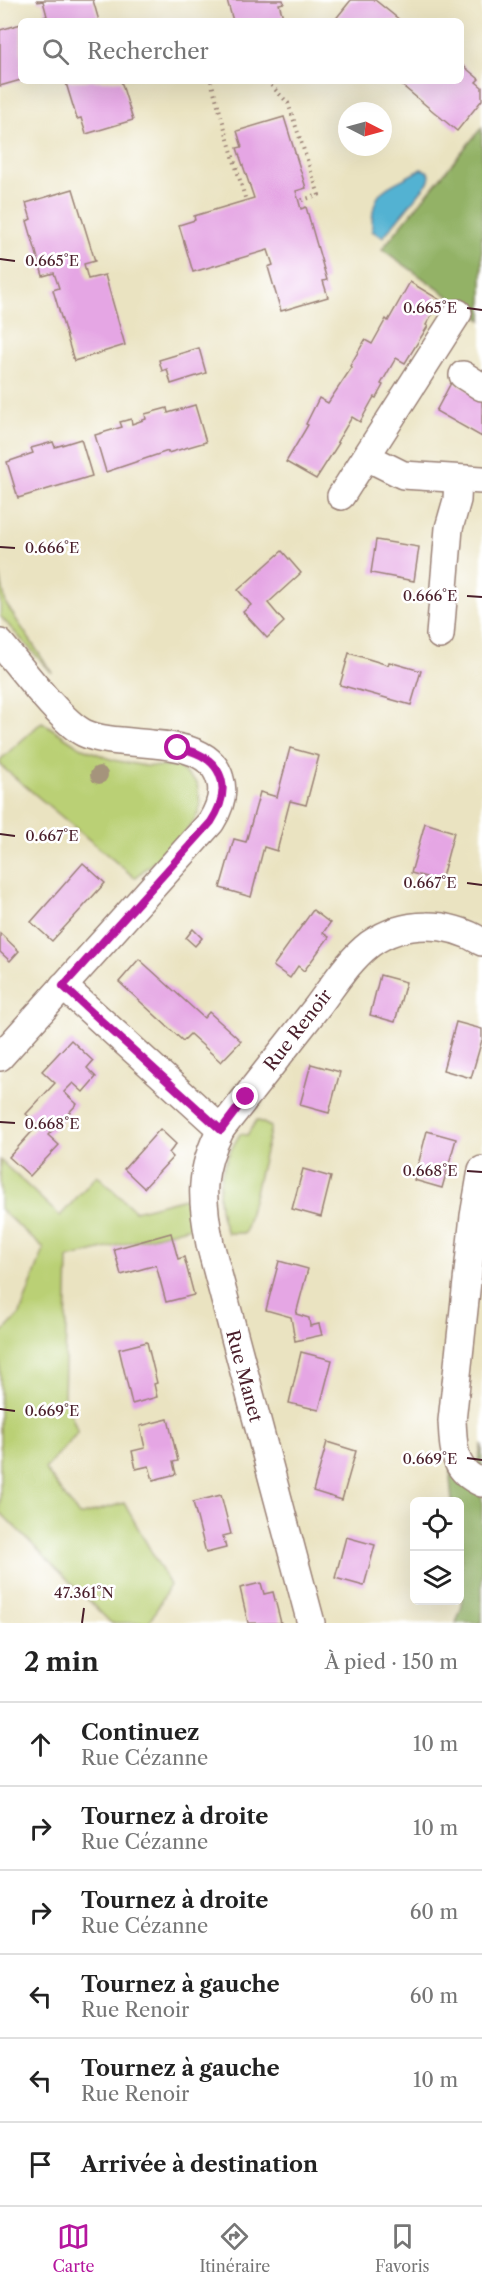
<!DOCTYPE html>
<html lang="fr">
<meta charset="utf-8">
<style>
body{margin:0;font-family:"Libre Caslon Text",serif;background:#f6f6f6;color:#222}
.controls{position:absolute;right:18px;bottom:18px;display:grid;overflow:hidden;border-radius:9px;box-shadow:0 6px 24px #0002}
.controls button{width:54px;height:54px;display:grid;place-items:center;padding:0;border:0;border-bottom:2px solid #e0e0e0;background:#fff;color:#222;font:30px sans-serif}
.compass{position:absolute;left:338px;top:102px;width:54px;height:54px;border-radius:50%;background:#fff;box-shadow:0 6px 24px #0002;rotate:96deg}
.stop{position:absolute;width:18px;height:18px;margin:-14px;border:4px solid #b5179e;border-radius:50%;background:#fff}
.stop.end{background:#b5179e;border-color:#fff;box-shadow:0 2px 6px #0008}
.list{margin:0;padding:0;list-style:none}
h2{display:flex;justify-content:space-between;align-items:center;height:78px;margin:0;padding:0 24px;font-size:26px}
h2 small{font-size:20px;font-weight:400;color:#767676}
.list li{display:grid;grid-template-columns:39px 1fr auto;gap:18px;align-items:center;box-sizing:border-box;height:84px;padding:0 24px;border-top:2px solid #e0e0e0}
.list b{display:block;font-size:22px;white-space:nowrap}
.list p{margin:0;font-size:20px;white-space:nowrap;color:#767676}
.list em{font-size:20px;font-style:normal;color:#767676}
.icon{flex:none;width:33px;height:33px;fill:none;stroke:currentColor;stroke-width:2;stroke-linecap:round;stroke-linejoin:round}
.map{position:relative;flex:none;width:482px;height:1623px;overflow:hidden}
.search{position:absolute;background:#fff;box-shadow:0 6px 24px #0002;left:18px;right:18px;top:18px;height:66px;display:flex;align-items:center;gap:15px;box-sizing:border-box;padding:0 21px;border-radius:9px;color:#767676;font-size:22px}
.sheet{height:582px;background:#fff}
nav{display:flex;justify-content:space-around;align-items:center;box-sizing:border-box;height:84px;border-top:2px solid #e0e0e0;background:#fff;font-size:16px;color:#767676}
nav a{display:grid;justify-items:center;gap:3px}
nav .on{color:#b5179e}
.map>svg:first-child{display:block}
</style>
<div class="map">
<svg width="482" height="1623" viewBox="0 0 482 1623">
<rect width="100%" height="100%" fill="#fff"/>
<filter id="ink" filterUnits="userSpaceOnUse"><feTurbulence type="fractalNoise" baseFrequency=".0167" numOctaves="2"/><feDisplacementMap in="SourceGraphic" scale="12" xChannelSelector="R" yChannelSelector="G"/><feConvolveMatrix kernelMatrix="1 2 1 2 8 2 1 2 1" color-interpolation-filters="sRGB"/></filter>
<filter id="wash" filterUnits="userSpaceOnUse"><feTurbulence type="fractalNoise" baseFrequency=".008" numOctaves="4" result="noise"/><feDisplacementMap in="SourceGraphic" scale="24" xChannelSelector="R" yChannelSelector="G"/><feGaussianBlur stdDeviation="1.35" result="paint"/><feColorMatrix in="noise" values="0 0 0 0 0 0 0 0 0 0 0 0 0 0 0 0 0 1.4 0 .05"/><feComposite in="paint" operator="in"/></filter>
<g filter="url(#wash)">
<rect width="100%" height="100%" fill="#eae3c1"/>
<g fill="#bad074" stroke="#827850" stroke-width="1.5">
<path d="M0,575L6,604L52,673L0,616Z"/>
<path d="M42,722L80,747L113,760L145,766L178,767L197,783C198,790 200,799 200,806C197,829 152,862 135,878L0,765V760Z"/>
<path d="M257,1120L271,1127L245,1233H227C212,1196 219,1167 240,1134L247,1135Z"/>
<path d="M0,1160L60,1216L97,1175L135,1211L185,1198L191,1227L68,1258L64,1397L78,1432L45,1469L79,1516L124,1503L170,1585L149,1623H111L0,1512V1335L20,1314L44,1249L0,1209Z"/>
</g>
<g fill="#93b266" stroke="#6e6848" stroke-width="1.5">
<path d="M482,127V320L382,249Z"/>
<path d="M482,1444V1623H456L462,1606L460,1502H452L450,1478L454,1452L473,1479Z"/>
</g>
<path fill="#53b2d2" stroke="#4e687e" stroke-width="1.5" d="M421,169L427,171L430,175L429,181L383,237L372,231C371,185 387,190 421,169Z"/>
<g id="blocks">
<g fill="#e5a6e4">
<path d="M37,0H93L99,21H33L47,16L43,1L38,2Z"/>
<path d="M227,0H283L284,3L279,4L284,20L233,21Z"/>
<path d="M351,0H375L401,21H334Z"/>
<path d="M21,24V80L0,86V30Z"/>
<path d="M461,64L479,79L476,82L482,87V100L457,131L399,83L401,81H461Z"/>
<path d="M67,81H121L133,120L86,134L81,118L77,119L66,83Z"/>
<path d="M284,117L306,188L296,191L301,209L306,207L327,280L323,281L328,297L281,311L268,267L273,265L268,250L193,272L179,225L195,220L194,216L254,198L237,148L242,147L237,131Z"/>
<path d="M73,189L95,261L84,264L88,279L105,275L125,345L74,361L53,290L59,288L54,273L43,276L27,221L31,219L26,203Z"/>
<path d="M410,282L440,300L426,325L428,326L405,363L396,358L381,384L383,385L376,398L374,397L360,422L352,417L337,442L339,443L316,479L286,462L308,425L306,424L319,398L328,403L352,367L350,366L365,340L372,344L386,319L388,321Z"/>
<path d="M199,348L206,373L171,384L167,369L162,371L159,360Z"/>
<path d="M452,381L482,398V437L436,411Z"/>
<path d="M195,405L206,442L168,453V451L106,472L95,435L122,427L120,422L131,419L132,424L146,419L145,414L167,408L168,413Z"/>
<path d="M81,439L92,476L18,498L7,462L33,453L31,448L53,442L55,447Z"/>
<path d="M376,540L419,547L414,581L371,573Z"/>
<path d="M282,551L301,573L268,603L284,622L267,638L243,612L251,605L238,590Z"/>
<path d="M349,653L388,665L389,662L421,671L411,705L340,685Z"/>
<path d="M290,748L319,756L306,805L290,801L277,851L264,847L251,897L220,888L234,839L246,842L260,792L277,797Z"/>
<path d="M425,823L454,832L441,881L411,873Z"/>
<path d="M83,863L105,883L52,941L31,922Z"/>
<path d="M313,910L330,923L323,933L329,937L304,971L298,966L290,978L273,966Z"/>
<path d="M193,929L202,938L195,946L186,938Z"/>
<path d="M0,933L19,951L10,961L0,952Z"/>
<path d="M139,959L204,1018L209,1012L241,1041L221,1062L190,1034L183,1041L119,982Z"/>
<path d="M380,975L406,982L395,1022L370,1015Z"/>
<path d="M456,1022L482,1029V1040L471,1078L443,1070Z"/>
<path d="M71,1040L93,1061L87,1068L96,1077L83,1092L73,1083L64,1092L77,1104L48,1135L59,1145L30,1176L9,1157L38,1125L26,1114L55,1083L42,1071Z"/>
<path d="M311,1064L340,1072L329,1113L300,1105Z"/>
<path d="M160,1129L176,1144L169,1153L173,1157L144,1188L124,1169Z"/>
<path d="M427,1131L456,1139L442,1188L414,1180Z"/>
<path d="M303,1169L331,1177L321,1217L292,1209Z"/>
<path d="M171,1233L178,1259L184,1257L194,1295L166,1302L156,1265L121,1275L114,1249Z"/>
<path d="M279,1261L308,1269L296,1314L309,1318L310,1326L319,1324L322,1335L295,1341L291,1317L266,1310Z"/>
<path d="M147,1342L157,1383L154,1384L157,1397L132,1404L119,1349Z"/>
<path d="M301,1352L332,1360L319,1410L289,1403Z"/>
<path d="M168,1419L178,1461L173,1462L176,1474L153,1480L149,1466L136,1469L132,1451L145,1448L140,1426Z"/>
<path d="M327,1442L356,1451L342,1500L313,1491Z"/>
<path d="M221,1495L231,1534L223,1536L226,1548L206,1553L193,1502Z"/>
<path d="M346,1537L375,1545L364,1586L335,1578Z"/>
<path d="M261,1583L264,1594L273,1592L281,1623H248L240,1588Z"/>
</g>
</g>
</g>
<g filter="url(#ink)">
<use href="#blocks" fill-opacity="0" stroke="#9a8176" stroke-width="1.5"/>
<g fill="none" stroke-linecap="round" stroke-linejoin="round">
<defs>
<g id="minor">
<path d="M463,375L482,387"/>
<path d="M367,457L403,475L482,480"/>
<path d="M341,496L458,313"/>
<path d="M440,635L449,528L457,500L458,479"/>
<path d="M0,643C19,665 60,721 84,733C121,751 207,731 220,779C225,794 219,809 211,822L0,1057"/>
<path d="M63,986L221,1129C253,1088 285,1048 317,1007C333,986 349,960 370,944C404,920 448,921 482,942"/>
<path d="M221,1129C199,1171 201,1199 210,1244L311,1623"/>
<path d="M482,1170L474,1216L452,1421C454,1450 452,1470 482,1483"/>
</g>
</defs>
<use href="#minor" stroke="#9a8176" stroke-width="30"/>
<g stroke="#9a8176" stroke-width="4" stroke-dasharray="1.5 4.5" stroke-linecap="butt">
<path d="M211,81L246,201"/>
<path d="M267,81L288,103L319,195L299,201"/>
</g>
<use href="#minor" stroke="#fff" stroke-width="27"/>
</g>
<circle fill="#a5947b" cx="99" cy="775" r="9"/>
</g>
<g fill="none" stroke-linecap="round" stroke-linejoin="round" filter="url(#ink)">
<path stroke="#b5179e" stroke-width="8" d="M178,748C220,755 235,785 211,822L63,986L221,1130L246,1097"/>
</g>
<path fill="none" stroke="#4a1f2b" stroke-width="2" d="M0,259L15,261M467,308L482,310M0,547L15,548M467,596L482,597M0,834L15,836M467,883L482,885M0,1122L15,1123M467,1171L482,1172M0,1409L15,1411M467,1458L482,1460M82,1623L84,1608"/>
<g text-anchor="middle" dominant-baseline="central" stroke-width="5" stroke-linejoin="round" paint-order="stroke">
<g font-size="18" fill="#4a1f2b" stroke="#fff">
<text transform="translate(298 1030) rotate(-52)">Rue Renoir</text>
<text transform="translate(244 1376) rotate(75)">Rue Manet</text>
</g>
</g>
<g font-size="15" text-anchor="middle" fill="#4a1f2b" stroke="#fff" stroke-width="5" stroke-linejoin="round" paint-order="stroke">
<text x="52" y="266">0.665°E</text>
<text x="430" y="313">0.665°E</text>
<text x="52" y="553">0.666°E</text>
<text x="430" y="601">0.666°E</text>
<text x="52" y="841">0.667°E</text>
<text x="430" y="888">0.667°E</text>
<text x="52" y="1129">0.668°E</text>
<text x="430" y="1176">0.668°E</text>
<text x="52" y="1416">0.669°E</text>
<text x="430" y="1464">0.669°E</text>
<text x="84" y="1598">47.361°N</text>
</g>
</svg>
<div class="controls">
<button><svg class="icon" aria-label="locate" viewBox="0 0 24 24"><circle cx="12" cy="12" r="6"/><path d="M12 2v4M12 18v4M2 12h4M18 12h4"/></svg></button>
<button><svg class="icon" aria-label="layers" viewBox="0 0 24 24"><path d="M12 4l9 5-9 5-9-5zM3 14l9 5 9-5"/></svg></button>
</div>
<svg class="compass" viewBox="-18 -18 36 36"><path d="M0-13l5 13h-10z" fill="#e53935"/><path d="M0 13l5-13h-10z" fill="#767676"/></svg>
<div class="stop" style="left:178px;top:748px"></div>
<div class="stop end" style="left:246px;top:1097px"></div>
<div class="search"><svg class="icon" aria-label="search" viewBox="0 0 24 24"><circle cx="10" cy="10" r="6"/><path d="M15 15l6 6"/></svg>Rechercher</div>
</div>
<section class="sheet">
<h2>2 min<small>À pied · 150 m</small></h2>
<ul class="list">
<li><svg class="icon" aria-label="ahead" viewBox="0 0 24 24"><path d="M12 20V5M6 11l6-6 6 6"/></svg><div><b>Continuez</b><p>Rue Cézanne</p></div><em>10 m</em></li>
<li><svg class="icon" aria-label="right" viewBox="0 0 24 24"><path d="M7 20v-9h11M14 6l5 5-5 5"/></svg><div><b>Tournez à droite</b><p>Rue Cézanne</p></div><em>10 m</em></li>
<li><svg class="icon" aria-label="right" viewBox="0 0 24 24"><path d="M7 20v-9h11M14 6l5 5-5 5"/></svg><div><b>Tournez à droite</b><p>Rue Cézanne</p></div><em>60 m</em></li>
<li><svg class="icon" aria-label="left" viewBox="0 0 24 24"><path d="M17 20v-9H6M10 6l-5 5 5 5"/></svg><div><b>Tournez à gauche</b><p>Rue Renoir</p></div><em>60 m</em></li>
<li><svg class="icon" aria-label="left" viewBox="0 0 24 24"><path d="M17 20v-9H6M10 6l-5 5 5 5"/></svg><div><b>Tournez à gauche</b><p>Rue Renoir</p></div><em>10 m</em></li>
<li><svg class="icon" aria-label="arrive" viewBox="0 0 24 24"><path d="M6 21V4h12l-3 4 3 4H6"/></svg><div><b>Arrivée à destination</b></div></li>
</ul>
</section>
<nav>
<a class="on"><svg class="icon" aria-label="map" viewBox="0 0 24 24"><path d="M3 6l6-2 6 2 6-2v14l-6 2-6-2-6 2zM9 4v14M15 6v14"/></svg>Carte</a>
<a><svg class="icon" aria-label="directions" viewBox="0 0 24 24"><path d="M12 3l9 9-9 9-9-9zM9 14v-3h6M13 9l2 2-2 2"/></svg>Itinéraire</a>
<a><svg class="icon" aria-label="saved" viewBox="0 0 24 24"><path d="M7 4h10v16l-5-4-5 4z"/></svg>Favoris</a>
</nav>
